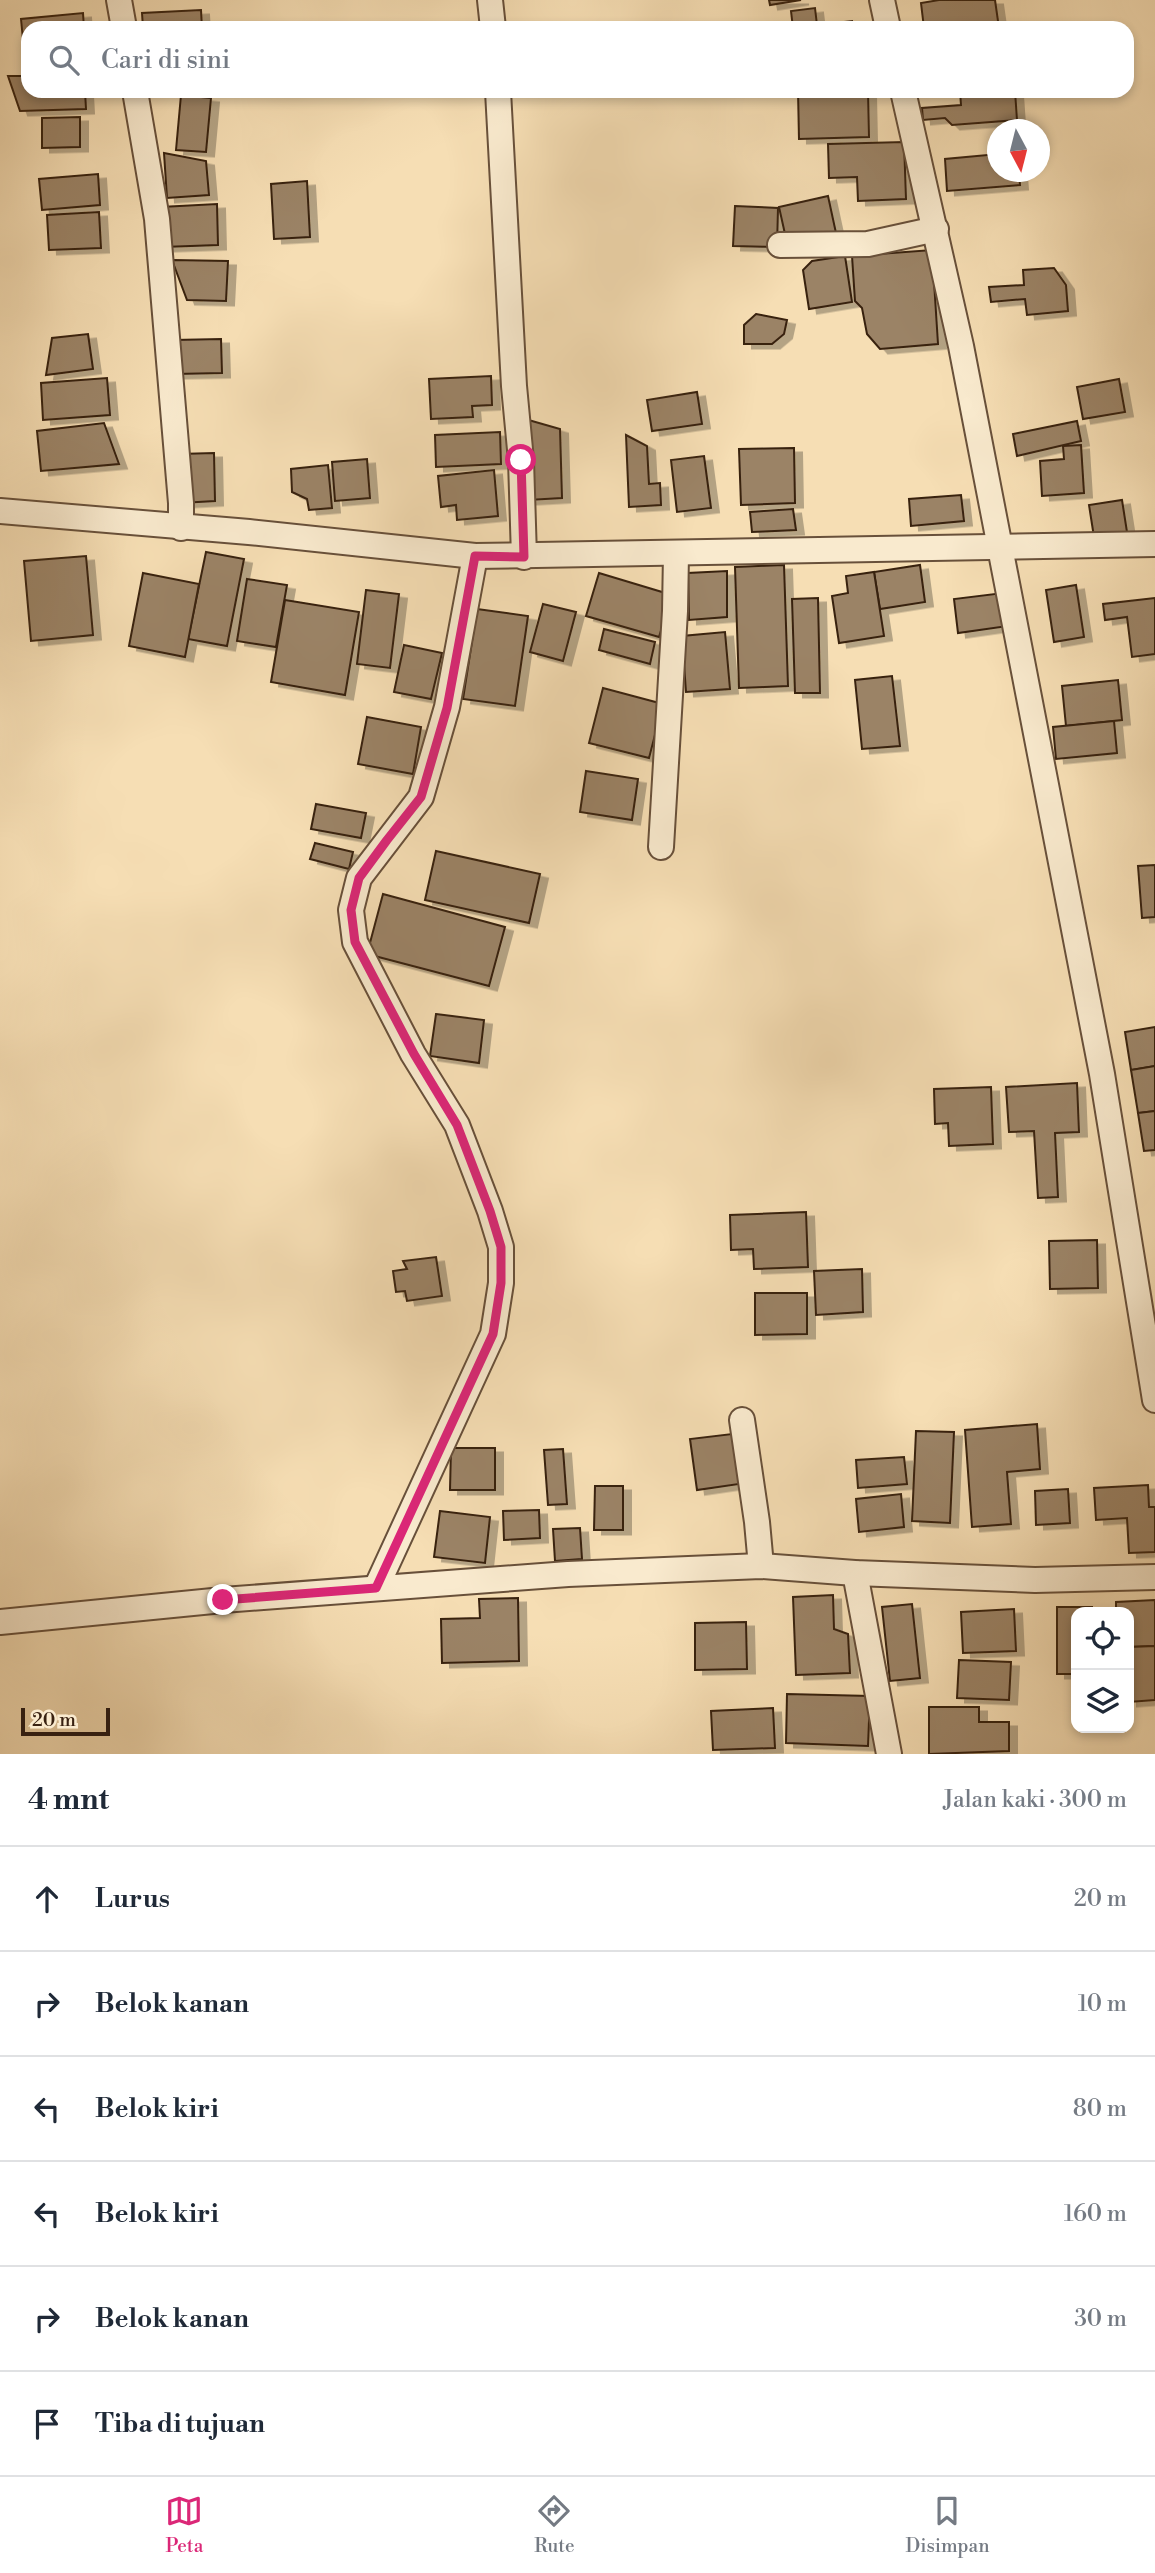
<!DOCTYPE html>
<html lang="id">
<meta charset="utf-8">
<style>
body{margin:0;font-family:"Libre Bodoni",serif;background:#f2f2f3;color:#1f2937}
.controls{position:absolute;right:21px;bottom:21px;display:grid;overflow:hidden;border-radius:14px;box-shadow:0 4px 10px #0003}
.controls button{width:63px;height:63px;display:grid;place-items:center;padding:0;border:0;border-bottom:2px solid #e0e1e3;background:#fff;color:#1f2937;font:35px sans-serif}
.compass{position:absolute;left:987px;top:119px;width:63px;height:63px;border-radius:50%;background:#fff;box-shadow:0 4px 10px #0003;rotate:173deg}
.scale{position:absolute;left:21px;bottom:18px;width:89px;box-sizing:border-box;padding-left:7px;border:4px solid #382111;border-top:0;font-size:19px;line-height:24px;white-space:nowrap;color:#382111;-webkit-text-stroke:5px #f9eace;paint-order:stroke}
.stop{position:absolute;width:21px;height:21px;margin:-16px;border:5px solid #db2777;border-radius:50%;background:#fff}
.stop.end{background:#db2777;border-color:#fff;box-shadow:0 2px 7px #0008}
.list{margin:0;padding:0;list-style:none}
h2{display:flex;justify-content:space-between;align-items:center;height:91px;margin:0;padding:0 28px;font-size:30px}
h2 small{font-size:23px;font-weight:400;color:#747a83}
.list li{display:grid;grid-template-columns:46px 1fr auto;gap:21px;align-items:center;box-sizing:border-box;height:105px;padding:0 28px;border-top:2px solid #e0e1e3}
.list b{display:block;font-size:26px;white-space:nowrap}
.list em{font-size:23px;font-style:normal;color:#747a83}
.icon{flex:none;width:38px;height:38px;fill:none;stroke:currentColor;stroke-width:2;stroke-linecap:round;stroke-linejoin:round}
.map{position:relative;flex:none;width:1155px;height:1754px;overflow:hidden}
.search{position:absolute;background:#fff;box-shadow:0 4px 10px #0003;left:21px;right:21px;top:21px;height:77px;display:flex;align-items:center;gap:18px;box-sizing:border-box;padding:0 24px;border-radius:21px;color:#747a83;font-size:26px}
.sheet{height:721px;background:#fff}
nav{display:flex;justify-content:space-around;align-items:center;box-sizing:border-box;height:98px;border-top:2px solid #e0e1e3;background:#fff;font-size:19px;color:#747a83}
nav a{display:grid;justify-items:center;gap:4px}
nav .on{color:#db2777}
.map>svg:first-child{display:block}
</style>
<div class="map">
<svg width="1155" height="1754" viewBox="0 0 1155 1754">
<defs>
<filter id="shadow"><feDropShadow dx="8" dy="4.5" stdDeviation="0" flood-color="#0004"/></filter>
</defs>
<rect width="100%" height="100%" fill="#f6deb4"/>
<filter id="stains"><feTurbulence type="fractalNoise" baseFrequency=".00286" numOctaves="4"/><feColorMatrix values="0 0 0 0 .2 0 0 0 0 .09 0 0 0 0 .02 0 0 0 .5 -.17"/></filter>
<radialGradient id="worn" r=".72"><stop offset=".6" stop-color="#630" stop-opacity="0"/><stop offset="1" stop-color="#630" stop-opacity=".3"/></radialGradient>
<g fill="#9b8366" stroke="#382111" stroke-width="2" filter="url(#shadow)">
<path d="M769,0H801L770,5Z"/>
<path d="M939,0H995L999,28H924L921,3Z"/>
<path d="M815,8L817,25L852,21V28H793L791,11Z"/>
<path d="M201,10L202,28H143L142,13Z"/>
<path d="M83,13L84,28H28V49L24,50L21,19Z"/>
<path d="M8,76H28V91H85L86,109L20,111Z"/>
<path d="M798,91H868L869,137L799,139Z"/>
<path d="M960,91H1015L1017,120L952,125L945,118L923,120L922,108L961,105Z"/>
<path d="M181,95L211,98L206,152L176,150Z"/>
<path d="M80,117V147L42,148V118Z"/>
<path d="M904,142L906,199L858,201L857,177L829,178L828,144Z"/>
<path d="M164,153L206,161L209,195L167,198Z"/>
<path d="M998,154V172H1019L1020,185L947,191L945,159Z"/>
<path d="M98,174L100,205L42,210L39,179Z"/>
<path d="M307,181L310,237L274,239L271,184Z"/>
<path d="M828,196L836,233L787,243L779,207Z"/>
<path d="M217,204L218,245L163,247L161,207Z"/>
<path d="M735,206L778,208L777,247L733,246Z"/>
<path d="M99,212L101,248L49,250L47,215Z"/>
<path d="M932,250L938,344L880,349L867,334L862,308L855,301L852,256Z"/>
<path d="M845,256L852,302L809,309L803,270L812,261Z"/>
<path d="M172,260L228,261L226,301L187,300Z"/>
<path d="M1054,268L1066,285L1068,311L1027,315L1025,299L991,302L989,287L1024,285L1023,270Z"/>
<path d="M756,314L787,320L784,334L772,344H744V325Z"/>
<path d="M88,334L93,369L46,375L52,338Z"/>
<path d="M221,339L222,373L175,374L174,340Z"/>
<path d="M491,376L492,405L472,406L473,417L431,419L429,379Z"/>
<path d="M107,378L110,415L43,420L41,383Z"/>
<path d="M1119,379L1125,412L1083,419L1077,387Z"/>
<path d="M697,392L702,424L652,431L647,400Z"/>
<path d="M525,419L560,429L562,498L528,500Z"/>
<path d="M1077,421L1081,441L1017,456L1013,434Z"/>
<path d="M104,423L119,464L41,471L37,431Z"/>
<path d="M500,432L501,464L436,467L435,435Z"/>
<path d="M626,435L647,446L649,484L660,483L661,505L629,507Z"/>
<path d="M1081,445L1084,493L1042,496L1040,461L1064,459L1063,446Z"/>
<path d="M794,448L795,503L741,505L739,449Z"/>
<path d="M214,453L215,501L181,503L179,454Z"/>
<path d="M704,456L711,508L677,512L671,460Z"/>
<path d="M367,459L370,498L335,501L332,462Z"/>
<path d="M328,465L332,508L309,510L307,499L292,492L291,469Z"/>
<path d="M494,470L498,516L457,520L456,505L441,507L438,476Z"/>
<path d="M961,495L964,521L911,526L909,499Z"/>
<path d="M1122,500L1127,532L1094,537L1089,505Z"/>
<path d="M793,509L796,530L752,532L750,512Z"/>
<path d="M206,552L244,559L227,646L188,639Z"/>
<path d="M86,556L93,635L31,641L24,561Z"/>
<path d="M784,565L788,686L739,688L735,567Z"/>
<path d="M920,565L925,602L880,609L874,572Z"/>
<path d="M727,571V617L689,620L688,573Z"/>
<path d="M874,572L884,636L839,643L832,596L848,593L846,576Z"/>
<path d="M143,573L199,584L185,657L129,646Z"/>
<path d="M599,573L672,595L659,637L586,616Z"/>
<path d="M247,579L287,585L276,647L237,641Z"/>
<path d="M1076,585L1084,637L1054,642L1046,590Z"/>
<path d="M366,590L399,594L390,668L357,664Z"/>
<path d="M1003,593L1008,626L958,633L954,599Z"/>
<path d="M818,598L820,693H795L792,599Z"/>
<path d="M1155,598V654L1132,657L1127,617L1105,620L1103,604Z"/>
<path d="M285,600L359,612L345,695L271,682Z"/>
<path d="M543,604L576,612L563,661L530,652Z"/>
<path d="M477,609L528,616L515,706L463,699Z"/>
<path d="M604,629L655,642L650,664L599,650Z"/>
<path d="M725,632L730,689L686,692L682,636Z"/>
<path d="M404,645L442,653L431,699L394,692Z"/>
<path d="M892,676L900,746L862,749L855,680Z"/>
<path d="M1118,680L1122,720L1066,726L1062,686Z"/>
<path d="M603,688L663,704L649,758L589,743Z"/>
<path d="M367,717L421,727L413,774L358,764Z"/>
<path d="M1114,721L1117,753L1056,759L1053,727Z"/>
<path d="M586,771L638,779L632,820L580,812Z"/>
<path d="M316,804L366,813L361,838L311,829Z"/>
<path d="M315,843L353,852L349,869L310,859Z"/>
<path d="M436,851L540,874L529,923L425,900Z"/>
<path d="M1155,865V917L1142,918L1138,866Z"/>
<path d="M383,894L505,927L489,986L367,954Z"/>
<path d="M436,1014L484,1020L479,1063L430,1056Z"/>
<path d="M1155,1027V1066L1131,1070L1125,1032Z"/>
<path d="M1155,1066V1111L1138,1113L1131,1070Z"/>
<path d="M1077,1083L1079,1132L1055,1133L1058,1197L1038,1198L1034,1131L1009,1132L1006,1087Z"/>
<path d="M991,1087L993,1144L949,1146L948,1123L935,1124L934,1089Z"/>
<path d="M1155,1111V1150L1144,1151L1138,1113Z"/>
<path d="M806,1212L808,1267L754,1269L753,1249L731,1250L730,1215Z"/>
<path d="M1097,1240L1098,1288L1050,1289L1049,1241Z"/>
<path d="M436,1257L442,1296L407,1301L405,1291L396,1292L393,1271L407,1269L403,1261Z"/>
<path d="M862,1269L863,1312L816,1315L814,1271Z"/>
<path d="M755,1293H807V1334L755,1335Z"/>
<path d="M1037,1424L1040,1469L1007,1472L1011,1524L972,1527L965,1430Z"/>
<path d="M916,1431L954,1432L950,1523L912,1521Z"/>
<path d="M732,1434L739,1484L697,1490L690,1439Z"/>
<path d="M451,1448H495V1490H450Z"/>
<path d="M563,1449L567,1504L548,1505L544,1450Z"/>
<path d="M904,1457L907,1484L858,1488L856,1460Z"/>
<path d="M1148,1485L1149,1507H1155V1552L1129,1553L1127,1518L1096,1520L1094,1488Z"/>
<path d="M595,1486H623V1530H594Z"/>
<path d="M1068,1489L1070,1523L1036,1525L1035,1491Z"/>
<path d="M901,1494L904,1527L859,1532L856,1499Z"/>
<path d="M539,1510L540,1538L504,1540L503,1511Z"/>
<path d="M440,1511L490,1517L485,1563L434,1557Z"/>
<path d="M580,1528L582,1559L555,1561L553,1529Z"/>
<path d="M833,1595L834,1629L848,1634L850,1673L796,1675L793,1597Z"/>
<path d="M518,1598L519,1661L442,1663L441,1619L480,1618L479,1599Z"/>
<path d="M1155,1600V1646L1129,1647V1612H1116V1602Z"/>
<path d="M912,1604L920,1678L890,1681L882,1607Z"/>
<path d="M1057,1607H1092V1612H1076V1674H1057Z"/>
<path d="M1014,1609L1016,1651L963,1653L961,1612Z"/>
<path d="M746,1622L747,1669L695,1670V1623Z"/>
<path d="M1155,1646V1700L1129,1702V1647Z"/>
<path d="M959,1660L1011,1662L1009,1700L957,1698Z"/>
<path d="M787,1694L870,1696L868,1746L786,1743Z"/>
<path d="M929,1707H979V1722H1009V1751L929,1754Z"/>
<path d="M773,1708L775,1748L713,1750L711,1711Z"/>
</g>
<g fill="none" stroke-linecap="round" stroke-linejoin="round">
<defs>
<g id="street">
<path d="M119,0L124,28"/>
<path d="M490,0L493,28"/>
<path d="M882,0L888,28"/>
<path d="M135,91L157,219L181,503V528"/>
<path d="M498,91L514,386L521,460L524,557"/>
<path d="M903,91L961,346L1102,1074L1155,1400"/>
<path d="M780,245L868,244L936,229"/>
<path d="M0,511L249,532L475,556L1155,544"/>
<path d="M661,847L675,611L676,554"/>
<path d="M742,1420L757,1522L761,1566"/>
<path d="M855,1573L889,1754"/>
<path d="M376,1588L493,1334L501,1283V1247L490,1211L457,1125L413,1054L355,942L351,910L359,878L421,797L447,707L475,556"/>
<path d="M0,1622L223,1600L568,1574L761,1566L855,1573L1035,1580L1155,1577"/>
</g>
</defs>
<use href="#street" stroke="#68503a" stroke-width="28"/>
<use href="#street" stroke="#f9eace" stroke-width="24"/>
</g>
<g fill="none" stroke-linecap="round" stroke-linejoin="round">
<path stroke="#db2777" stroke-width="9" d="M223,1600L376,1588L493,1334L501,1283V1247L490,1211L457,1125L414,1054L355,942L351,910L359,878L387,840L421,797L447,708L475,556L524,557L521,460"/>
</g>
<rect width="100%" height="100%" filter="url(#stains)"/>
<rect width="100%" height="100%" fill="url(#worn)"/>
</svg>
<div class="controls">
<button><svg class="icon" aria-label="locate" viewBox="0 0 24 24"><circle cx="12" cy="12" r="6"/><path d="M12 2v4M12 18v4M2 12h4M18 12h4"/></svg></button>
<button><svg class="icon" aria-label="layers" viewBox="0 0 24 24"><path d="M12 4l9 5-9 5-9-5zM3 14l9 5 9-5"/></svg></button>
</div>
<svg class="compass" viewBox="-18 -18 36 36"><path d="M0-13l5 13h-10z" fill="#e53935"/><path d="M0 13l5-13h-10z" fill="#747a83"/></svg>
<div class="scale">20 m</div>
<div class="stop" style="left:521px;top:460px"></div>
<div class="stop end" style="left:223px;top:1600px"></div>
<div class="search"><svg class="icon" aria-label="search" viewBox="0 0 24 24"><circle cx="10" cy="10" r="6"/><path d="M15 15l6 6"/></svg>Cari di sini</div>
</div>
<section class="sheet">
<h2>4 mnt<small>Jalan kaki · 300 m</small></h2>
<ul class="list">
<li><svg class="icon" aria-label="ahead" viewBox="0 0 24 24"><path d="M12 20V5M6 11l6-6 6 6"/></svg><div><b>Lurus</b></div><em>20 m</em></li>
<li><svg class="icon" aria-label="right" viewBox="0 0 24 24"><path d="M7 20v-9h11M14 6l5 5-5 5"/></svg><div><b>Belok kanan</b></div><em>10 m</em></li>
<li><svg class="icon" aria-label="left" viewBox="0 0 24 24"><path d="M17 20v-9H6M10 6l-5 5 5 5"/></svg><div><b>Belok kiri</b></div><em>80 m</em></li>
<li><svg class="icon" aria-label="left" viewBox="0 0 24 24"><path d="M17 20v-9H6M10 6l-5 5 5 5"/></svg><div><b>Belok kiri</b></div><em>160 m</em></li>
<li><svg class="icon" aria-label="right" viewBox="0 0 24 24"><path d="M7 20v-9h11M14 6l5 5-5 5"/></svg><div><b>Belok kanan</b></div><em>30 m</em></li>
<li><svg class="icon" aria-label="arrive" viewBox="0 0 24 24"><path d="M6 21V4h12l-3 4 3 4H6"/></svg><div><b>Tiba di tujuan</b></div></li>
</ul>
</section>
<nav>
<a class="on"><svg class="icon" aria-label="map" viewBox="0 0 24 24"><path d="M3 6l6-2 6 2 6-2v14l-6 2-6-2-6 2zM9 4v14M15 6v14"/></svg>Peta</a>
<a><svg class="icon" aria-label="directions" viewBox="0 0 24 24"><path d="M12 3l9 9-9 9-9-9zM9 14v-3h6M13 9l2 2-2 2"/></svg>Rute</a>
<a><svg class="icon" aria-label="saved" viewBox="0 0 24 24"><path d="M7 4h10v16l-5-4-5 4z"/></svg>Disimpan</a>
</nav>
